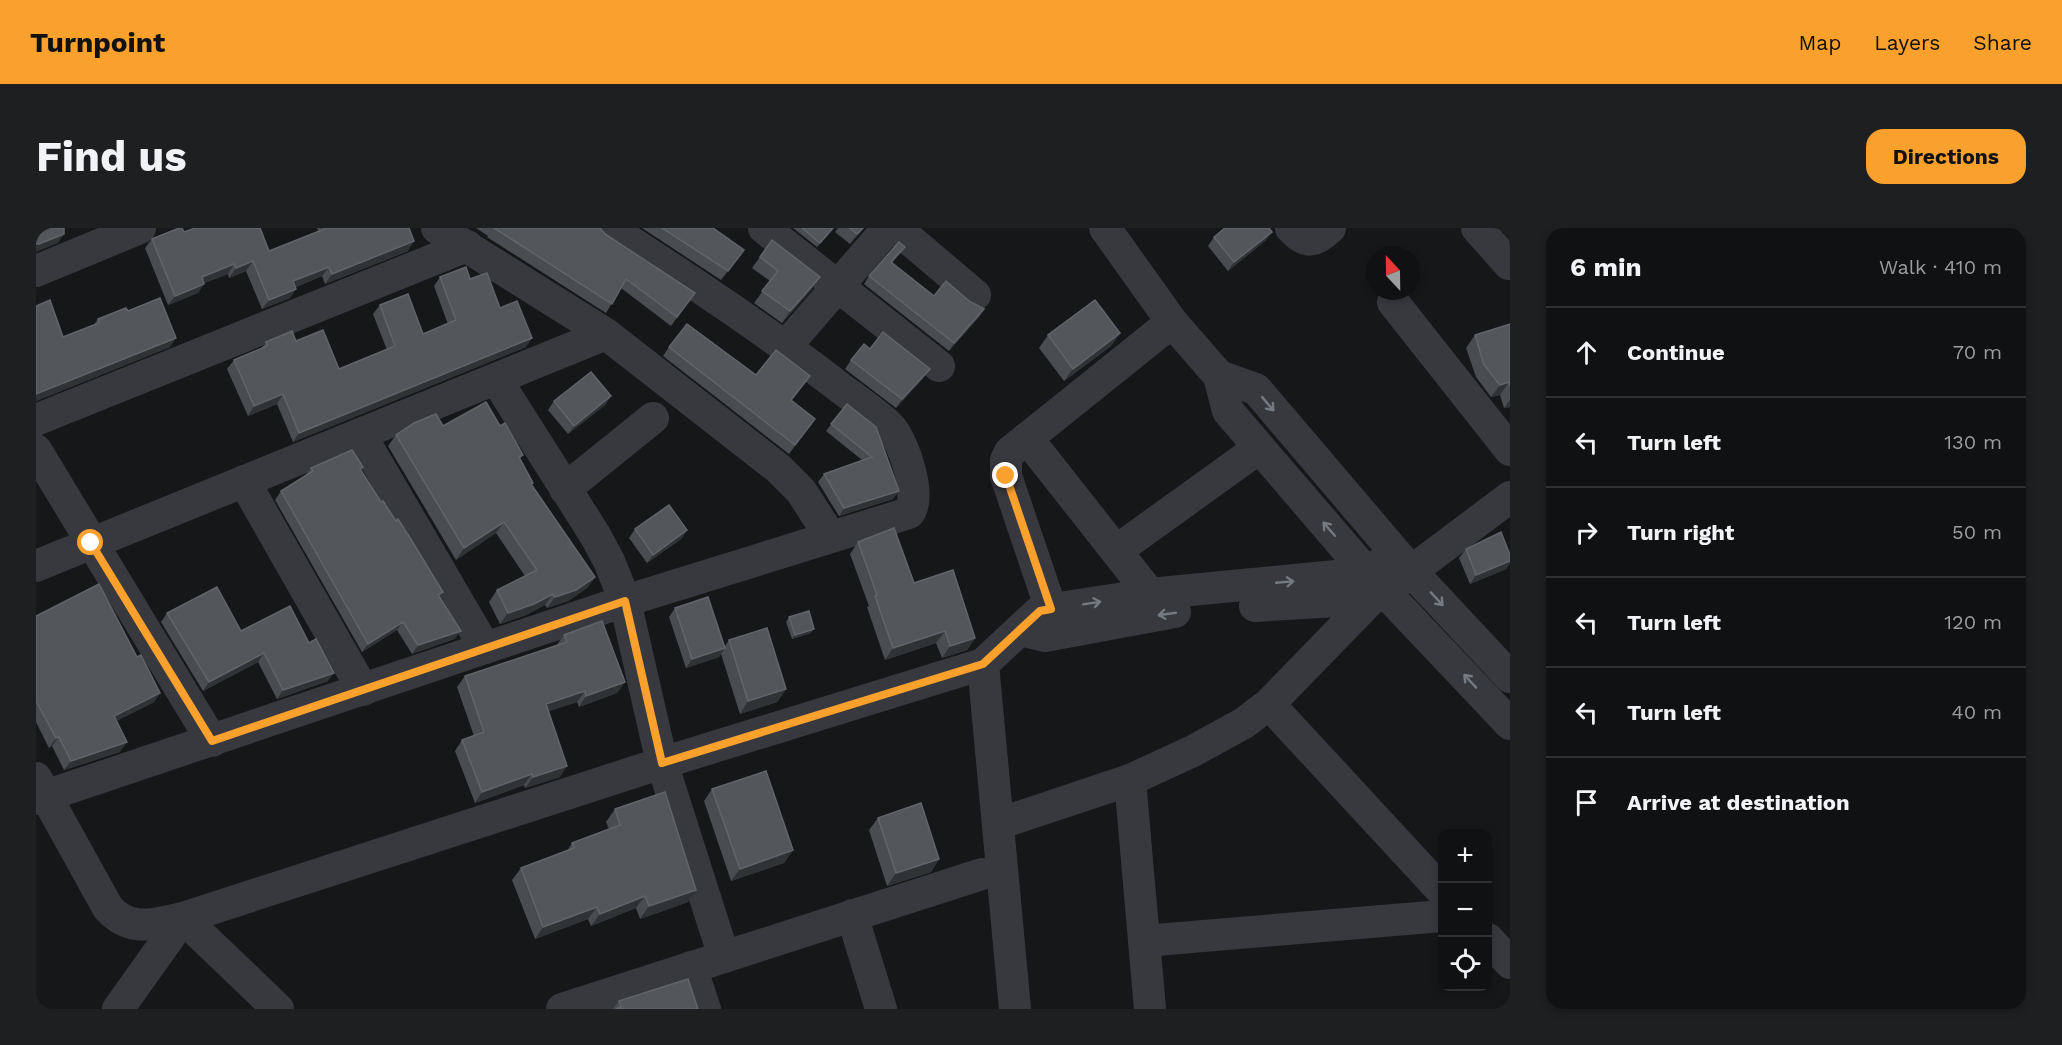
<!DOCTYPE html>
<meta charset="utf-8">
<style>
body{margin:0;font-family:"Work Sans",sans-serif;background:#1e1f20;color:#f1f3f6}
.controls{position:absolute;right:18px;bottom:18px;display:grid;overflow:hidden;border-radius:12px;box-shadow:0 3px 9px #0003}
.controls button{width:54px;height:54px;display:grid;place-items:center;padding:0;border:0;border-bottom:2px solid #303132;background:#101112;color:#f1f3f6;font:30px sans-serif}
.compass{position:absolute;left:1330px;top:18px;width:54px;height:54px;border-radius:50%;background:#101112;box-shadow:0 3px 9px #0003;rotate:338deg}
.stop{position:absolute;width:18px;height:18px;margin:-14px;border:4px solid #f9a02d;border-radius:50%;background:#fff}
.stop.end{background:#f9a02d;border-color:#fff;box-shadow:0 2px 6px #0008}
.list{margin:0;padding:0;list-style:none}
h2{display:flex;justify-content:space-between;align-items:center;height:78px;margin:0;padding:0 24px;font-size:26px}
h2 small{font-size:20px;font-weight:400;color:#9c9d9f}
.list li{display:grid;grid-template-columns:39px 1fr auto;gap:18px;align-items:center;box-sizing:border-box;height:90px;padding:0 24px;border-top:2px solid #303132}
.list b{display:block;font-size:22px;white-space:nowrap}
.list em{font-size:20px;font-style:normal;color:#9c9d9f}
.icon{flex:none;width:33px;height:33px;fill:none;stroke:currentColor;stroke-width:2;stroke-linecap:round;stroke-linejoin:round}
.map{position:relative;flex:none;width:1474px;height:781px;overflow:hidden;border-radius:18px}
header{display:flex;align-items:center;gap:36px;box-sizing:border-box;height:84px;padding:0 30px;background:#f9a02d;color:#111}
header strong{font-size:28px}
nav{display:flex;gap:33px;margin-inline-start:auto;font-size:21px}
.intro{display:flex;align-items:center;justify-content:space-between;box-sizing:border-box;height:144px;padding:0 36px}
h1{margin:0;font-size:42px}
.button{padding:15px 27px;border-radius:18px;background:#f9a02d;color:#111;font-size:21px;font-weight:700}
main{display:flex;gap:36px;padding:0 36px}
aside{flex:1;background:#101112;border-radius:18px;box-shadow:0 3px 9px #0003}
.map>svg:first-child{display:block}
</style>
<header>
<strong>Turnpoint</strong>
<nav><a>Map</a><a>Layers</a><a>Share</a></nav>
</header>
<div class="intro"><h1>Find us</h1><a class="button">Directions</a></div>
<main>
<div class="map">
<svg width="1474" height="781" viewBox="0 0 1474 781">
<rect width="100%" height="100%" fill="#161718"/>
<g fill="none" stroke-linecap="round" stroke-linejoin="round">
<g stroke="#37393e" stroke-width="32">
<path d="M401,0L570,106L742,240L765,263L794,308"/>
<path d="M728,0L903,138"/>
<path d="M860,0L939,67"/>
<path d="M1069,0L1136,94L1183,148L1192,183L1331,345L1474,496"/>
<path d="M1255,0C1270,17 1278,14 1294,0"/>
<path d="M1441,0L1473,36"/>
<path d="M0,43L104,0"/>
<path d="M1357,74L1474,222"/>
<path d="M750,118L852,0"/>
<path d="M1183,148L1220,161L1375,343L1474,449"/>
<path d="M460,151L559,307L573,333L589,373L626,535L688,729"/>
<path d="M0,192L431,18"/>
<path d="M324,206L449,420"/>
<path d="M991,210L1114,366"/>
<path d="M0,222L176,513"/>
<path d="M208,253L327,462"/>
<path d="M529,261L617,190"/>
<path d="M1080,323L1223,220"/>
<path d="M0,338L570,106"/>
<path d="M1219,378L1335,371"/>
<path d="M1015,381L970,248V232L974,224L1136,94"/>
<path d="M984,402L1009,408L1139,384"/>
<path d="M947,436L979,781"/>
<path d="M1233,476L1406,663"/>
<path d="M0,550L72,680C95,705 117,696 147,690L626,535L947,436L1004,383L1114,366L1331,345L1359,325"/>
<path d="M1094,552L1114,781"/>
<path d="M0,571L589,373L873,285C886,268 868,215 855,200C841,185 811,166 794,152C723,98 648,48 573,0"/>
<path d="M962,596L1094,552L1157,523L1208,495L1233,476L1335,371L1349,363L1474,269"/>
<path d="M816,687L845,781"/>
<path d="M1452,711L1474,735"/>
<path d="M1108,713L1406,688"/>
<path d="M655,739L669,781"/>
<path d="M82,781L147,690L242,781"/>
<path d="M526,781L946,646"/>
</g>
</g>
<g fill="#494c51">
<path d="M281,0H373L372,23L289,56L286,48L260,59V61L254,70L226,81L210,43L193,50L192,46L168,55L162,65L132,77L109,20L116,11L148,4L233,23L282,3Z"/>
<path d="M440,0H564L569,6L659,65L635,98L585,60L570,85L451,9L452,8Z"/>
<path d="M606,0H677L708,22L685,52Z"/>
<path d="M757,0H798L781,19Z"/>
<path d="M802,0H828L814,16L799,4Z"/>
<path d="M1465,0H1474V10Z"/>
<path d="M1178,9L1230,12L1192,43L1172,18Z"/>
<path d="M736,12L784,49L776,61L746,95L718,75L734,53L716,40Z"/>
<path d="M869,19L856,35L898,68L948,81L943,89L913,123L828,56L833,48Z"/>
<path d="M404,49L434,51L464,80L490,119L257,214L241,176L212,188L191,141L198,132L226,120L230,114L260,113L303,141L351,122L337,86L344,77L387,106L412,96L398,58Z"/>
<path d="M0,78L27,109L57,98L62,91L92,83L134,119L0,173Z"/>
<path d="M1474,96V179L1468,180L1464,167L1455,169L1440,149L1430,120L1439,107Z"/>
<path d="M1084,105L1075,118L1028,153L1003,120L1012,107Z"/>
<path d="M633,119L720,147L768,156L755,173L779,191L753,226L627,128Z"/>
<path d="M834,121L888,149L860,180L809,141L815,132Z"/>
<path d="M575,168L569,177L532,206L512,182L518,173Z"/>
<path d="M811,176L863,263L857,271L803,288L782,254L788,246L826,232L790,203Z"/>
<path d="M407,198H464L487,227L484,231L496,257L559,349L551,360L532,373L511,380L509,377L490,387L464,396L453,374L461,362L489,348L460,305L420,332L352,218L360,207Z"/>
<path d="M327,239L325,242L425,403L418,411L376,426L361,402L326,424L239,272L245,263L269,248L275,240Z"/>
<path d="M599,301L651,302L645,311L611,335L593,310Z"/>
<path d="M822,314L878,355L939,410L931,422L906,430L900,415L849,432L831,379L833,378L814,326Z"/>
<path d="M1430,321L1474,327V335L1470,341L1434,356L1423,330Z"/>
<path d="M639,380L689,418L693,412L750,461L741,474L704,486L685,426L683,429L650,440L633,389Z"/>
<path d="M131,385L205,403L292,453L241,471L222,434L167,463L125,394Z"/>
<path d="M0,388L101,429L124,465L118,474L80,493L84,524L28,542L16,518L13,520L0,494Z"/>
<path d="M753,389L775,405L756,411L750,394Z"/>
<path d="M528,407L589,454L581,465L543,479L541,474L513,483L524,549L489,560L488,557L439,575L419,523L426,512L438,508L421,459L429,448L520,418Z"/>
<path d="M676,561L757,622L748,635L695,653L668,573Z"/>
<path d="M579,581L652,674L604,691L600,680L555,698L552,691L499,711L476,652L485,640L531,623L536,615L573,601L570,594Z"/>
<path d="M842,590L903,631L895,644L851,658L833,602Z"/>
<path d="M583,773L662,781H577Z"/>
</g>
<g fill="#303335">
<path d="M827,0H828L814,16L821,6Z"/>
<path d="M1236,4L1230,12L1192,43L1198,34Z"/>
<path d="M28,6L22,15L0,24V16Z"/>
<path d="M378,13L372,23L289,56L296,46Z"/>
<path d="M217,33L210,43L193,50L200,40Z"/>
<path d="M198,36L192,46L159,59L166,49Z"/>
<path d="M293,39L286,48L250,63L257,53Z"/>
<path d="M784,49L776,61L746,95L754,83Z"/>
<path d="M168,56L162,65L132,77L139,68Z"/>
<path d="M260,61L254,70L226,81L233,72Z"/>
<path d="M948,81L943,89L913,123L918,115Z"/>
<path d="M1084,105L1075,118L1028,153L1037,141Z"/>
<path d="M140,110L134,119L0,173V166Z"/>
<path d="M496,110L490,119L257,214L263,205Z"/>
<path d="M894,141L888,149L860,180L866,171Z"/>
<path d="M1473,154L1464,167L1455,169L1464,157Z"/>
<path d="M247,166L241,176L212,188L218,178Z"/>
<path d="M575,168L569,177L532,206L538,198Z"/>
<path d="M1474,172V179L1468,180Z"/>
<path d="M863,263L857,271L803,288L808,280Z"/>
<path d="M468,294L460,305L420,332L428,320Z"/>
<path d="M651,302L645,311L611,335L617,327Z"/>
<path d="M1474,333V335L1470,341L1434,356L1440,347Z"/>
<path d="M559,349L551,360L532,373L511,380L519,369Z"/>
<path d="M517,366L509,377L490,387L464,396L472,385Z"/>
<path d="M367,394L361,402L326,424L332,416Z"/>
<path d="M778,401L775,405L756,411L759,407Z"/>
<path d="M425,403L418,411L376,426L382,417Z"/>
<path d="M909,403L900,415L849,432L857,420Z"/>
<path d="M939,410L931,422L906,430L914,418Z"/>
<path d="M689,420L683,429L650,440L656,431Z"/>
<path d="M228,425L222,434L167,463L173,454Z"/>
<path d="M298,445L292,453L241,471L247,462Z"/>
<path d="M589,454L581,465L543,479L550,468Z"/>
<path d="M750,461L741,474L704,486L712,473Z"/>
<path d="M549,463L541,474L502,487L510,476Z"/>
<path d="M124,465L118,474L71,498L78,488Z"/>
<path d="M23,509L16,518L13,520L20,510Z"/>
<path d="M91,514L84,524L28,542L35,533Z"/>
<path d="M531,538L524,549L489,560L497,549Z"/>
<path d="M496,546L488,557L439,575L446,564Z"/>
<path d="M757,622L748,635L695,653L704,641Z"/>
<path d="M903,631L895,644L851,658L860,645Z"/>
<path d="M660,662L652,674L604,691L613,678Z"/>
<path d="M609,668L600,680L555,698L564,686Z"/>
<path d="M561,679L552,691L499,711L507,699Z"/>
</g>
<g fill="#53575c" stroke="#61656b" stroke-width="1.5">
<path d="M0,0H28V6L3,16H0Z"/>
<path d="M143,0H146L148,4L159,0H224L233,23L291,0H373L378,13L296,46L293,39L257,53L260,61L233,72L217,33L200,40L198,36L166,49L168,56L139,68L116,11Z"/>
<path d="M458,0H564L569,6L659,65L641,89L590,51L576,76Z"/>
<path d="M626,0H677L708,22L692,43Z"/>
<path d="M766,0H797L784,15Z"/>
<path d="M814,0H827L821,6Z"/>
<path d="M1189,0H1233L1236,4L1198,34L1178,9Z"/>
<path d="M736,12L784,49L754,83L726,63L742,43L724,29Z"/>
<path d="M863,14L869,19L855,34L898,68L910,53L933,73L948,81L918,115L833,48Z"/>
<path d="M430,39L434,51L451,45L464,80L481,73L496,110L263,205L247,166L218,178L198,132L231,118L230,114L256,103L260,113L287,102L303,141L359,118L344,77L372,66L387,106L420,92L404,49Z"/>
<path d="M124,70L140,110L0,166V78L14,72L27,109L63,95L62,91L90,80L92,83Z"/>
<path d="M1059,72L1084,105L1037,141L1012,107Z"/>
<path d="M651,96L720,147L740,122L774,148L755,172L779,191L759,217L633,119Z"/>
<path d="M1474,96V158L1473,154L1464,157L1448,137L1439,107Z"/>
<path d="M847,104L894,141L866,171L815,132L828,116L834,121Z"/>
<path d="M555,144L575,168L538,198L518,173Z"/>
<path d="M450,174L464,198L469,195L487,227L483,229L497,255L495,256L559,349L540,362L519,369L517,366L498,376L472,385L461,362L501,342L468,294L428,320L360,207L378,195L400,186L407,198Z"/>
<path d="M811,176L840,199L863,263L808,280L788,246L836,229L795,196Z"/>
<path d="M316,222L327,239L324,241L345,274L347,273L360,293L362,291L379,318L407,364L402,367L425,403L382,417L367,394L332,416L245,263L277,243L275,240Z"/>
<path d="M633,277L651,302L617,327L599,301Z"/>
<path d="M858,300L878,355L917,342L939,410L914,418L909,403L857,420L839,368L841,367L822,314Z"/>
<path d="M1465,304L1474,327V333L1440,347L1430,321Z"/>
<path d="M63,356L101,429L105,427L124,465L78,488L91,514L35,533L23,509L20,510L0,473V388Z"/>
<path d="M181,359L205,403L254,378L273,415L280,411L298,445L247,462L228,425L173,454L131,385Z"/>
<path d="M672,369L689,420L656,431L639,380Z"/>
<path d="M773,383L778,401L759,407L753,389Z"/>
<path d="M566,393L589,454L550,468L549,463L510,476L531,538L497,549L496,546L446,564L426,512L448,504L429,448L531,414L528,407Z"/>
<path d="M731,400L750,461L712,473L693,412Z"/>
<path d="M730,543L757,622L704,641L676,561Z"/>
<path d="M629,564L660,662L613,678L609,668L564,686L561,679L507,699L485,640L538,620L536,615L584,597L579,581Z"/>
<path d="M885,575L903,631L860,645L842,590Z"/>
<path d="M652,751L662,781H580L585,779L583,773Z"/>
</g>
<defs><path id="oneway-shaft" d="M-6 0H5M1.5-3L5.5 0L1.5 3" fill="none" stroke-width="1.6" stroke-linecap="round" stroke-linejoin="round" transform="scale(1.5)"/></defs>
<g stroke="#757a82">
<use href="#oneway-shaft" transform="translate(1232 176) rotate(50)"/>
<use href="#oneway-shaft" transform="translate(1293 301) rotate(-131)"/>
<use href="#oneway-shaft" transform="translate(1249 354) rotate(-5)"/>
<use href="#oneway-shaft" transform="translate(1401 371) rotate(47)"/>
<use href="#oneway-shaft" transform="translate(1056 375) rotate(-9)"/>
<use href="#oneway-shaft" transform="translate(1131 386) rotate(172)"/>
<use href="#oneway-shaft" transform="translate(1434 453) rotate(-133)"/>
</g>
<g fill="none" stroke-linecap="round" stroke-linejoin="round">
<path stroke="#f9a02d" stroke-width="8" d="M55,315L176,513L589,373L626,535L947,436L1004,383L1015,381L970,248"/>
</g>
</svg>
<div class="controls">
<button>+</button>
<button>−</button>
<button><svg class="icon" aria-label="locate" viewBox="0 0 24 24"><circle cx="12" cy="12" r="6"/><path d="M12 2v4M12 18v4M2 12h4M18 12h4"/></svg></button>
</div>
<svg class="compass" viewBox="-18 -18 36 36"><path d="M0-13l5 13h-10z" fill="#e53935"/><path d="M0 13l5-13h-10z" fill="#9c9d9f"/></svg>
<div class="stop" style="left:55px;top:315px"></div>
<div class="stop end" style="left:970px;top:248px"></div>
</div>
<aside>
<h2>6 min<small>Walk · 410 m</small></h2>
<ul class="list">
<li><svg class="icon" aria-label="ahead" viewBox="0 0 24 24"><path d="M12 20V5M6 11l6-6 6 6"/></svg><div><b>Continue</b></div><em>70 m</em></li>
<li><svg class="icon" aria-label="left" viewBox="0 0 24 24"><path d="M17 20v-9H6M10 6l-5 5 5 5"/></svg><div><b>Turn left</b></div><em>130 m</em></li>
<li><svg class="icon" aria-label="right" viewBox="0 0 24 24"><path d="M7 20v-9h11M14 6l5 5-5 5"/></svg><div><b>Turn right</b></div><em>50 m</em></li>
<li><svg class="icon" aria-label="left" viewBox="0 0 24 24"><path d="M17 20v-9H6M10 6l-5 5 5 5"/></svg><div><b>Turn left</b></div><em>120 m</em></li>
<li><svg class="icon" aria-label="left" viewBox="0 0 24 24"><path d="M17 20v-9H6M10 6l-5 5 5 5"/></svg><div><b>Turn left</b></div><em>40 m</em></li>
<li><svg class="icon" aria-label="arrive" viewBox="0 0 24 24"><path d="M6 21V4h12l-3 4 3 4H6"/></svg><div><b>Arrive at destination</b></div></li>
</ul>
</aside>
</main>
